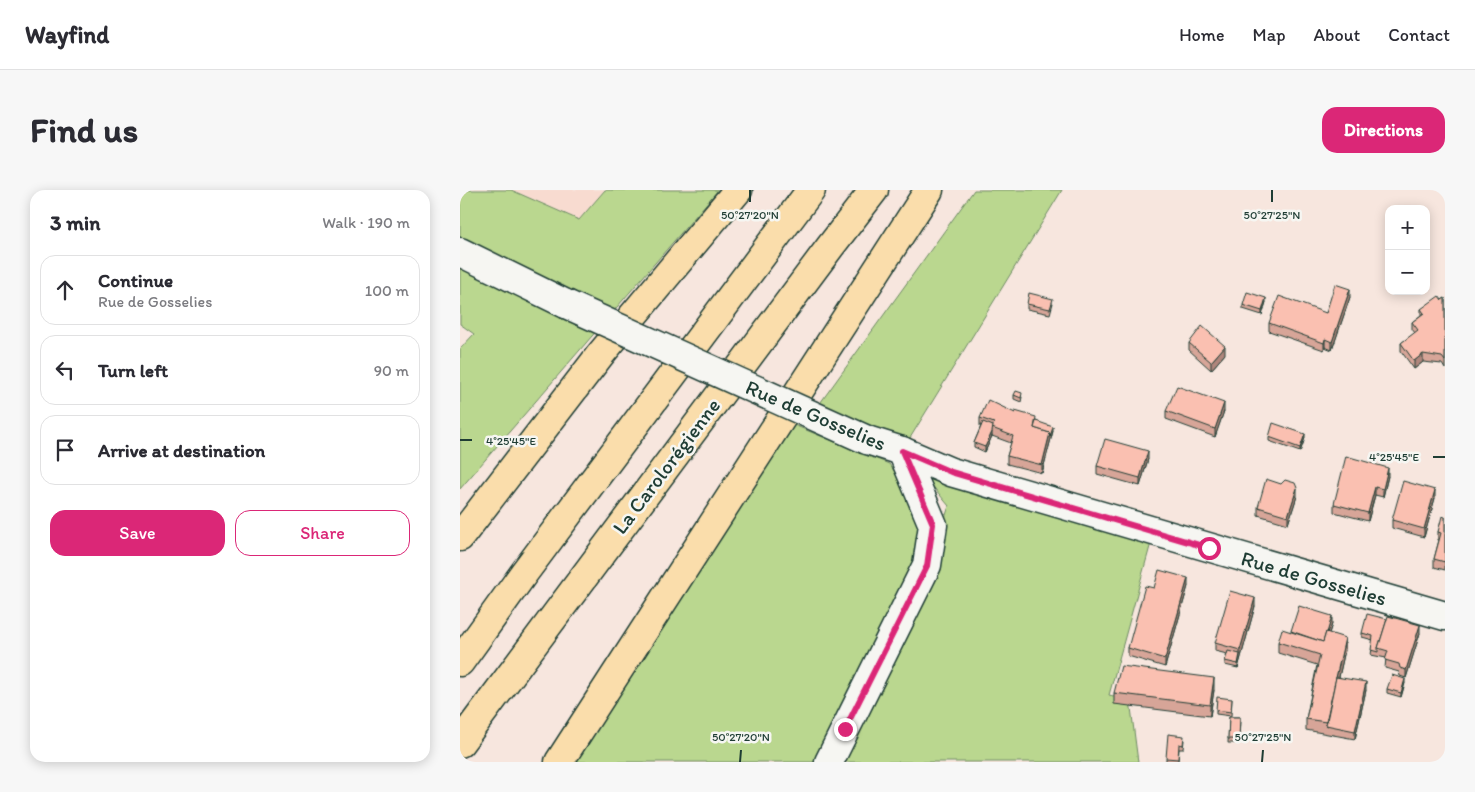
<!DOCTYPE html>
<meta charset="utf-8">
<style>
body{margin:0;font-family:Itim,sans-serif;background:#f7f7f7;color:#2b2b33}
.controls{position:absolute;right:15px;top:15px;display:grid;overflow:hidden;border-radius:10px;box-shadow:0 2px 12px #0003}
.controls button{width:45px;height:45px;display:grid;place-items:center;padding:0;border:0;border-bottom:1px solid #e1e1e2;background:#fff;color:#2b2b33;font:25px sans-serif}
.stop{position:absolute;width:15px;height:15px;margin:-11px;border:4px solid #db2777;border-radius:50%;background:#fff}
.stop.end{background:#db2777;border-color:#fff;box-shadow:0 1px 5px #0008}
.list{margin:0;padding:0;list-style:none}
h2{display:flex;justify-content:space-between;align-items:center;height:65px;margin:0;padding:0 20px;font-size:21px}
h2 small{font-size:16px;font-weight:400;color:#7c7c81}
.list li{display:grid;grid-template-columns:32px 1fr auto;gap:15px;align-items:center;box-sizing:border-box;height:70px;margin:0 10px 10px;padding:0 10px;border:1px solid #e1e1e2;border-radius:15px}
.list b{display:block;font-size:19px;white-space:nowrap}
.list p{margin:0;font-size:16px;white-space:nowrap;color:#7c7c81}
.list em{font-size:16px;font-style:normal;color:#7c7c81}
.actions{display:flex;gap:10px;padding:15px 20px}
.actions a{flex:1;padding:11px 0;border:1px solid #db2777;border-radius:15px;text-align:center;font-size:18px;color:#db2777}
.actions .main{background:#db2777;color:#fff}
.icon{flex:none;width:28px;height:28px;fill:none;stroke:currentColor;stroke-width:2;stroke-linecap:round;stroke-linejoin:round}
.map{position:relative;flex:none;width:985px;height:572px;overflow:hidden;border-radius:15px}
header{display:flex;align-items:center;gap:30px;box-sizing:border-box;height:70px;padding:0 25px;background:#fff;border-bottom:1px solid #e1e1e2}
header strong{font-size:24px}
nav{display:flex;gap:28px;margin-inline-start:auto;font-size:18px}
.intro{display:flex;align-items:center;justify-content:space-between;box-sizing:border-box;height:120px;padding:0 30px}
h1{margin:0;font-size:35px}
.button{padding:12px 22px;border-radius:15px;background:#db2777;color:#fff;font-size:18px;font-weight:700}
main{display:flex;gap:30px;padding:0 30px}
aside{flex:1;background:#fff;border-radius:15px;box-shadow:0 2px 12px #0003}
.map>svg:first-child{display:block}
</style>
<header>
<strong>Wayfind</strong>
<nav><a>Home</a><a>Map</a><a>About</a><a>Contact</a></nav>
</header>
<div class="intro"><h1>Find us</h1><a class="button">Directions</a></div>
<main>
<aside>
<h2>3 min<small>Walk · 190 m</small></h2>
<ul class="list">
<li><svg class="icon" aria-label="ahead" viewBox="0 0 24 24"><path d="M12 20V5M6 11l6-6 6 6"/></svg><div><b>Continue</b><p>Rue de Gosselies</p></div><em>100 m</em></li>
<li><svg class="icon" aria-label="left" viewBox="0 0 24 24"><path d="M17 20v-9H6M10 6l-5 5 5 5"/></svg><div><b>Turn left</b></div><em>90 m</em></li>
<li><svg class="icon" aria-label="arrive" viewBox="0 0 24 24"><path d="M6 21V4h12l-3 4 3 4H6"/></svg><div><b>Arrive at destination</b></div></li>
</ul>
<div class="actions"><a class="main">Save</a><a>Share</a></div>
</aside>
<div class="map">
<svg width="985" height="572" viewBox="0 0 985 572">
<rect width="100%" height="100%" fill="#f7e6de"/>
<filter id="ink" filterUnits="userSpaceOnUse"><feTurbulence type="fractalNoise" baseFrequency=".02" numOctaves="2"/><feDisplacementMap in="SourceGraphic" scale="10" xChannelSelector="R" yChannelSelector="G"/><feConvolveMatrix kernelMatrix="1 2 1 2 8 2 1 2 1" color-interpolation-filters="sRGB"/></filter>
<g filter="url(#ink)">
<path fill="#f8dbd0" d="M51,0H145L119,30Z"/>
<g fill="#bad78f" stroke="#6c8a62">
<path d="M0,0H51L119,30L145,0H258L0,299V159L14,144L0,134Z"/>
<path d="M514,0H602L442,261L358,216Z"/>
<path d="M329,233L429,274L473,335L358,572H104Z"/>
<path d="M452,271L694,342L649,505L670,510L678,572H383L448,440L489,316Z"/>
</g>
<g fill="none" stroke-linecap="round" stroke-linejoin="round">
<defs>
<g id="minor">
<path d="M0,62L106,114"/>
<path d="M407,250L442,261L491,282L985,426"/>
<path d="M369,572L467,375L473,335L442,261"/>
</g>
<g id="highway">
<path d="M0,347L140,165L278,0"/>
<path d="M0,472L64,383L351,0"/>
<path d="M0,553L370,57L414,0"/>
<path d="M99,572L469,0"/>
</g>
</defs>
<use href="#minor" stroke="#1f3d34" stroke-width="31"/>
<use href="#highway" stroke="#1f3d34" stroke-width="31"/>
<use href="#minor" stroke="#f6f6f2" stroke-width="28"/>
<use href="#highway" stroke="#faddab" stroke-width="28"/>
<defs>
<path id="minor-bridge" d="M106,114L407,250"/>
</defs>
<use href="#minor-bridge" stroke="#1f3d34" stroke-width="31" stroke-linecap="butt"/>
<use href="#minor-bridge" stroke="#f6f6f2" stroke-width="28"/>
</g>
<g fill="#d7a598" stroke="#1f3d34">
<path d="M890,107L872,160L865,157L864,160L809,141V133L866,123Z"/>
<path d="M985,108V179L982,174L963,172L954,179L941,161V153L955,143L952,139V132L961,125V119L982,110Z"/>
<path d="M806,112L802,125L783,119V115Z"/>
<path d="M593,113L590,124L567,119V114Z"/>
<path d="M729,153L765,164L751,180L729,160Z"/>
<path d="M554,205L562,207L561,212L554,209Z"/>
<path d="M706,221H764L755,247L706,229Z"/>
<path d="M555,223L576,231L593,241L582,283L547,274V266L551,253L532,246L525,262L514,257V253L521,236H520V228Z"/>
<path d="M809,247L845,248L840,262L809,251Z"/>
<path d="M688,269L680,296L637,284V276Z"/>
<path d="M928,286L923,307L915,305L908,331L874,322V314Z"/>
<path d="M821,294L837,306L828,334L798,325V317Z"/>
<path d="M975,308L964,347L932,338V330Z"/>
<path d="M985,327V380L974,377V369L979,350H978V342Z"/>
<path d="M728,396L705,477L668,466V458L694,398Z"/>
<path d="M795,416L778,478L765,475V471L767,464L755,461V453Z"/>
<path d="M872,434L869,443L885,460L879,487L906,500L895,549L846,540V529L857,475L818,463V452L831,441Z"/>
<path d="M902,443H960L946,488L940,486L939,482L925,478L926,468L911,465L913,450L902,447Z"/>
<path d="M945,493L941,507L927,503V499Z"/>
<path d="M754,500L750,526L654,514V503Z"/>
<path d="M772,509L771,526L756,524V520Z"/>
<path d="M769,527H780L779,553H768Z"/>
<path d="M724,550L723,559H719L718,572H706V568Z"/>
</g>
<g fill="#af867c" stroke="#1f3d34">
<path d="M890,99V107L872,160V152Z"/>
<path d="M806,108V112L802,125V121Z"/>
<path d="M865,149V157L864,160V153Z"/>
<path d="M765,156V164L751,180V172Z"/>
<path d="M963,164V172L954,179V171Z"/>
<path d="M764,213V221L755,247V239Z"/>
<path d="M593,237V241L582,283V275L590,243Z"/>
<path d="M532,242V246L525,262V257Z"/>
<path d="M845,244V248L840,262V258Z"/>
<path d="M688,261V269L680,296V288Z"/>
<path d="M928,278V286L923,307V299Z"/>
<path d="M915,297V305L908,331V323Z"/>
<path d="M837,298V306L828,334V326Z"/>
<path d="M975,300V308L964,347V339Z"/>
<path d="M728,388V396L705,477V469Z"/>
<path d="M795,408V416L778,478V474L780,464V460Z"/>
<path d="M872,426V434L863,463V455Z"/>
<path d="M960,435V443L946,488V480Z"/>
<path d="M885,448V460L868,536L866,535V532Z"/>
<path d="M754,488V500L750,526V515Z"/>
<path d="M945,489V493L941,507V503Z"/>
<path d="M906,492V500L895,549V541Z"/>
</g>
<g fill="#fac0b1" stroke="#1f3d34">
<path d="M875,94L890,99L872,152L865,149L864,153L809,133L819,106L866,123Z"/>
<path d="M787,102L806,108L802,121L783,115Z"/>
<path d="M569,103L593,109L590,119L567,114Z"/>
<path d="M979,106L982,110L985,108V171L982,167L963,164L954,171L941,153L958,140L952,132L964,123L961,119Z"/>
<path d="M742,136L765,156L751,172L729,153Z"/>
<path d="M717,196L764,213L755,239L706,221Z"/>
<path d="M556,201L562,203L561,208L554,205Z"/>
<path d="M528,210L555,223V221L576,227L574,238L590,243L582,275L547,266L553,246L532,238L534,233L520,228Z"/>
<path d="M576,231L593,237L590,247V243L574,238Z"/>
<path d="M523,232L533,236L532,242L525,257L514,253Z"/>
<path d="M813,233L845,244L840,258L809,247Z"/>
<path d="M645,249L688,261L680,288L637,276Z"/>
<path d="M886,266L928,278L923,299L915,297L908,323L874,314Z"/>
<path d="M806,289L821,294L825,290L835,293L837,298L828,326L798,317Z"/>
<path d="M943,291L975,300L964,339L932,330Z"/>
<path d="M982,326L985,327V372L974,369L981,343L978,342Z"/>
<path d="M699,380L728,388L705,469L668,458L685,396L694,398Z"/>
<path d="M770,401L795,408L780,460L755,453Z"/>
<path d="M839,416L872,426L867,443L866,442L863,452L831,441Z"/>
<path d="M907,424L927,429L918,458V462L911,460L913,446L902,443Z"/>
<path d="M928,426L960,435L946,480L940,478L939,474L925,470L928,461L918,458Z"/>
<path d="M822,439L863,452L866,442L885,448L866,532L846,529L860,465L818,452Z"/>
<path d="M768,461L780,464L778,474L765,471Z"/>
<path d="M661,476L754,488L750,515L654,503Z"/>
<path d="M932,485L945,489L941,503L927,499Z"/>
<path d="M876,487L906,492L895,541L866,535Z"/>
<path d="M757,507L772,509L771,522L756,520Z"/>
<path d="M769,527H780L779,549H768Z"/>
<path d="M708,544L724,546L723,555L719,554L718,569L706,568Z"/>
</g>
</g>
<g fill="none" stroke-linecap="round" stroke-linejoin="round" filter="url(#ink)">
<path stroke="#db2777" stroke-width="6" d="M385,539L467,376L473,334L442,261L491,282L749,358"/>
</g>
<path fill="none" stroke="#1f3d34" stroke-width="2" d="M290,12V0M812,12V0M0,250H12M973,267H985M280,572L281,560M802,572L803,560"/>
<g text-anchor="middle" dominant-baseline="central" stroke-width="5" stroke-linejoin="round" paint-order="stroke">
<g font-size="21" fill="#1f3d34" stroke="#f6f6f2">
<text transform="translate(356 225) rotate(23)">Rue de Gosselies</text>
<text transform="translate(206 276) rotate(-53)">La Carolorégienne</text>
<text transform="translate(854 388) rotate(16)">Rue de Gosselies</text>
</g>
</g>
<g font-size="12" text-anchor="middle" fill="#1f3d34" stroke="#f6f6f2" stroke-width="5" stroke-linejoin="round" paint-order="stroke">
<text x="290" y="29">50°27'20"N</text>
<text x="812" y="29">50°27'25"N</text>
<text x="51" y="255">4°25'45"E</text>
<text x="934" y="271">4°25'45"E</text>
<text x="281" y="551">50°27'20"N</text>
<text x="803" y="551">50°27'25"N</text>
</g>
</svg>
<div class="controls">
<button>+</button>
<button>−</button>
</div>
<div class="stop" style="left:749px;top:358px"></div>
<div class="stop end" style="left:385px;top:539px"></div>
</div>
</main>
